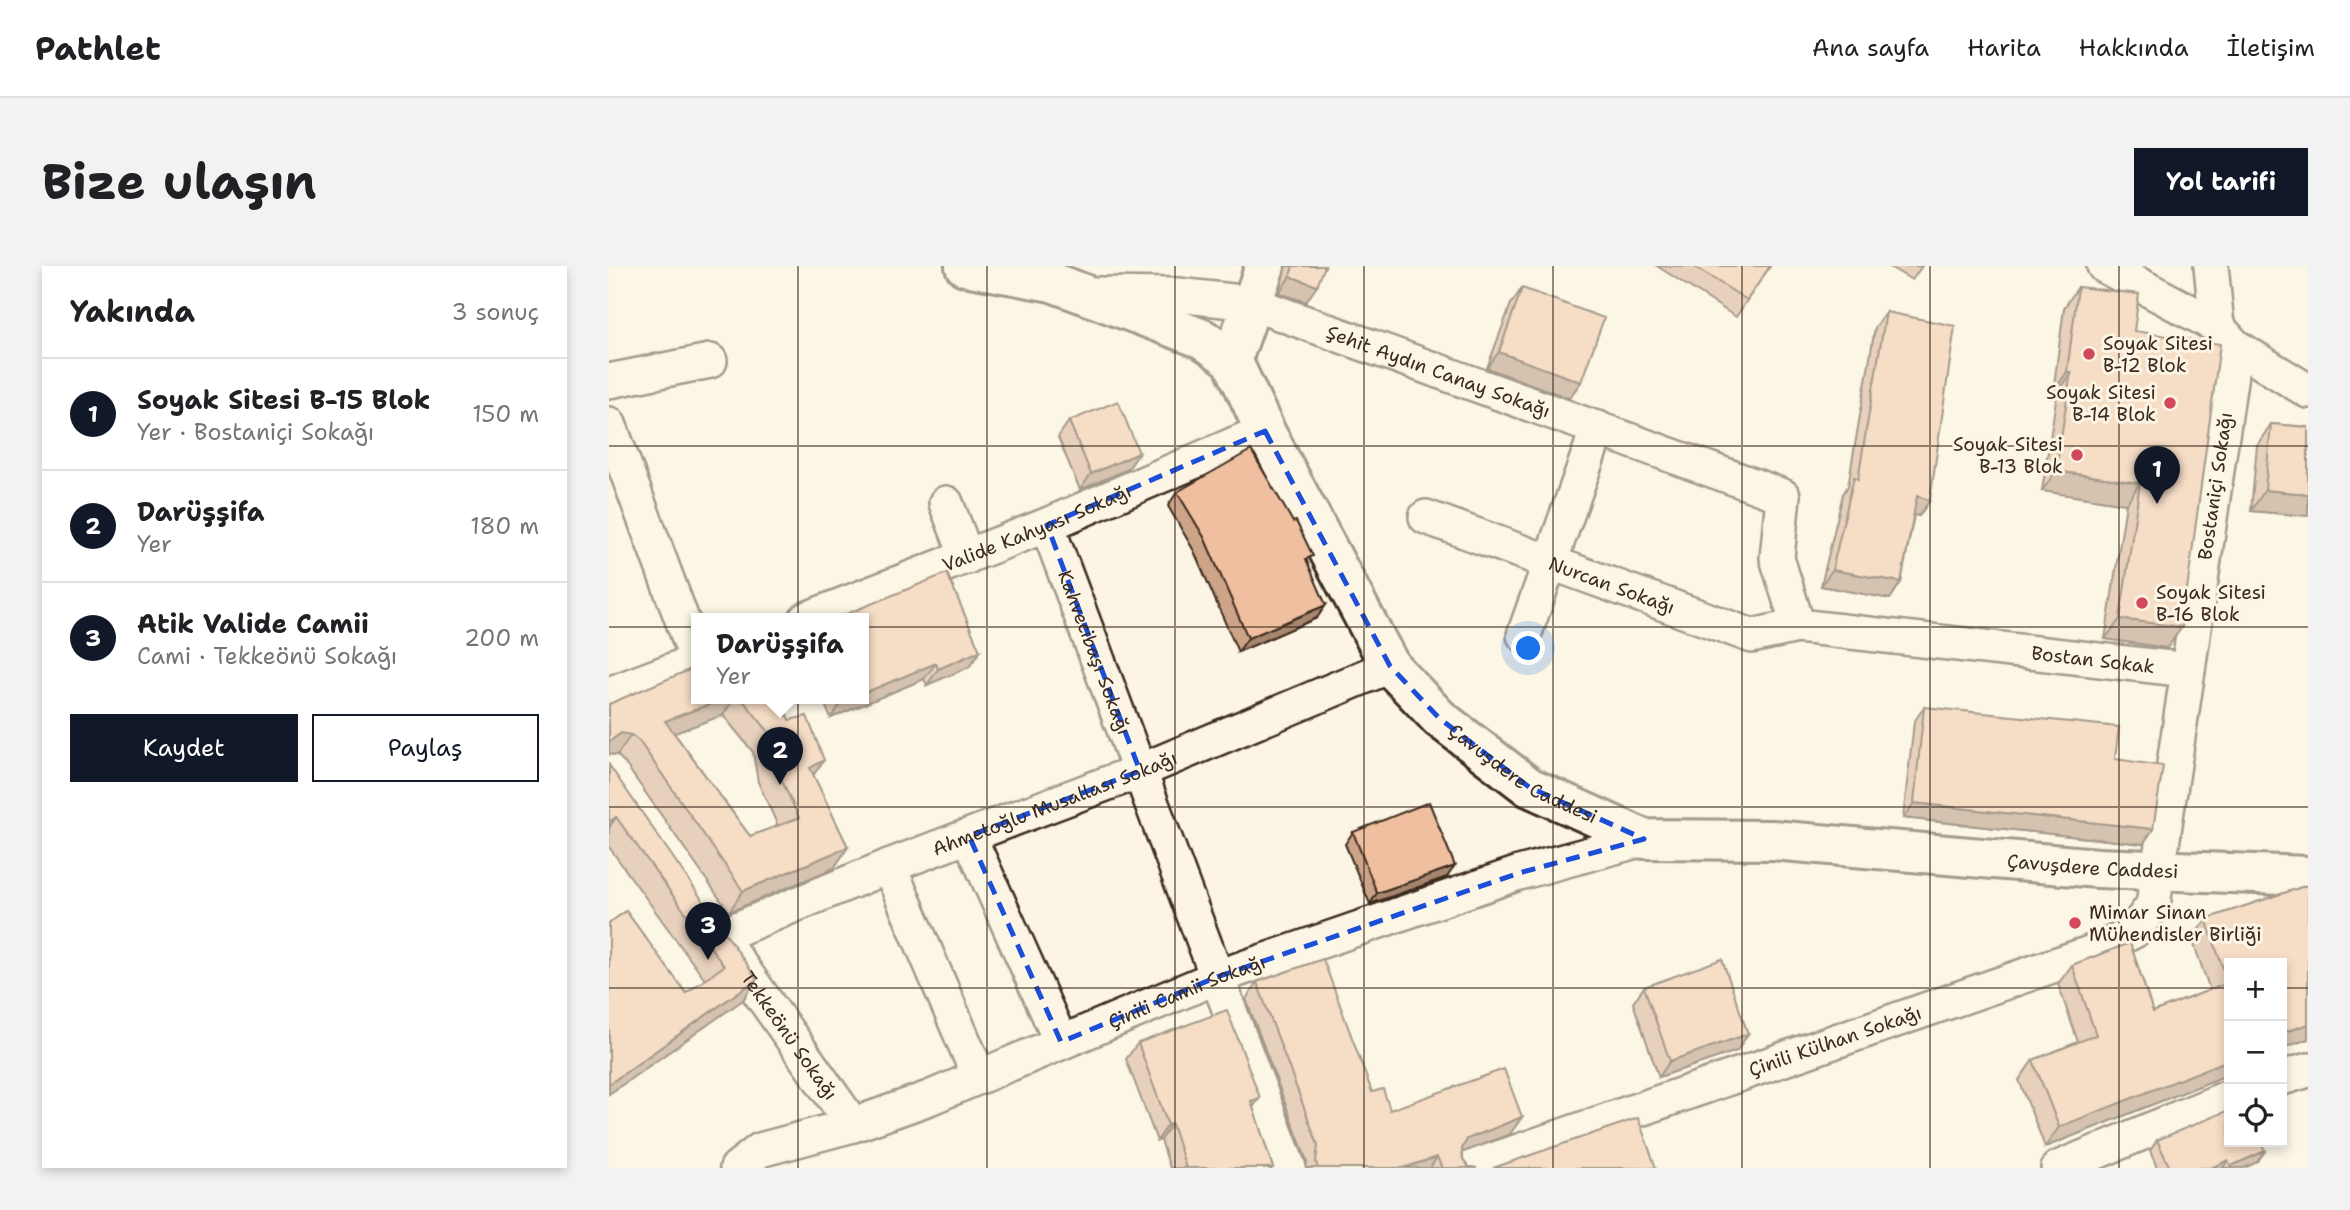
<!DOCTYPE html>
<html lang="tr">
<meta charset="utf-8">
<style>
body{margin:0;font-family:"Shantell Sans",sans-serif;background:#f2f2f2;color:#202124}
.controls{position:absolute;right:21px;bottom:21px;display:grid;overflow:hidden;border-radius:0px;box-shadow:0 4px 10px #0003}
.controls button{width:63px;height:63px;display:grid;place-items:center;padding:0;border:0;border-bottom:2px solid #e0e0e0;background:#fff;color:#202124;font:35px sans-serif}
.you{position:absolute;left:920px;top:383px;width:24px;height:24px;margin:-18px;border:5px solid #fff;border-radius:50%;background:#1a73e8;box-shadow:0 0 0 10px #1a73e833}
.badge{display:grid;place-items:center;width:46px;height:46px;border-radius:50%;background:#111827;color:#fff;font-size:23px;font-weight:700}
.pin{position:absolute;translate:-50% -58px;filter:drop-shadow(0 2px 4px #0008)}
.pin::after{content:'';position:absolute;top:37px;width:24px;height:21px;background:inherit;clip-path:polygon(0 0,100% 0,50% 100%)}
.popup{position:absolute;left:82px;top:347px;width:178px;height:91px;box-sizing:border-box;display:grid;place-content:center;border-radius:0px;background:#fff;filter:drop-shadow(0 2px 5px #0005);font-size:23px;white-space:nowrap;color:#757577}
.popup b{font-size:26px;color:#202124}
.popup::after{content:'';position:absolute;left:50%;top:100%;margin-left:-14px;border:14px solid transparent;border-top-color:#fff}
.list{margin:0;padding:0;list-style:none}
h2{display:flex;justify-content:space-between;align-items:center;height:91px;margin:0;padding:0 28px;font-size:30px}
h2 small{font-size:23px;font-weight:400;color:#757577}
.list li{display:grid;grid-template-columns:46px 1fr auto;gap:21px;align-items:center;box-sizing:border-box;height:112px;padding:0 28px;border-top:2px solid #e0e0e0}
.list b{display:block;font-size:26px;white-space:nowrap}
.list p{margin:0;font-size:23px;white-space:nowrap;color:#757577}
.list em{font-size:23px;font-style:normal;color:#757577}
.actions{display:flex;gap:14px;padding:21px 28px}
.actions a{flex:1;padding:16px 0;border:2px solid #111827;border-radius:0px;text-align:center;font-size:24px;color:#111827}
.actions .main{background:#111827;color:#fff}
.icon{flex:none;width:38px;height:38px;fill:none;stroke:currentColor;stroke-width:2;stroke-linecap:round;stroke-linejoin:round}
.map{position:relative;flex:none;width:1699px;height:902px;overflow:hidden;border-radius:0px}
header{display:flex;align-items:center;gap:42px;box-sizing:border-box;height:98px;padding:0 35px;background:#fff;border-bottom:2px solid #e0e0e0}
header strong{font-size:33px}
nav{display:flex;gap:38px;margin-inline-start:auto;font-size:24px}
.intro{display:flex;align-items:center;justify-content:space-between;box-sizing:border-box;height:168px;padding:0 42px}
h1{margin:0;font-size:49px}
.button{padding:18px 32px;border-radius:0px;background:#111827;color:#fff;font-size:24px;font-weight:700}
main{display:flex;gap:42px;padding:0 42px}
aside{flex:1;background:#fff;border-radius:0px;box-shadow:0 4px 10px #0003}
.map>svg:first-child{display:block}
</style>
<header>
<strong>Pathlet</strong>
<nav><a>Ana sayfa</a><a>Harita</a><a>Hakkında</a><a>İletişim</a></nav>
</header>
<div class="intro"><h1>Bize ulaşın</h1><a class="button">Yol tarifi</a></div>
<main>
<aside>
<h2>Yakında<small>3 sonuç</small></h2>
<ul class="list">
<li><span class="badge">1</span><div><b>Soyak Sitesi B-15 Blok</b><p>Yer · Bostaniçi Sokağı</p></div><em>150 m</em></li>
<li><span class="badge">2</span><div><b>Darüşşifa</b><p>Yer</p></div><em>180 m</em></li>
<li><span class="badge">3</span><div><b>Atik Valide Camii</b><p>Cami · Tekkeönü Sokağı</p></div><em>200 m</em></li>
</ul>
<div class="actions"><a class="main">Kaydet</a><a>Paylaş</a></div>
</aside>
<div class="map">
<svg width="1699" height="902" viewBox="0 0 1699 902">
<rect width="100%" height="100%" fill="#fcf5e5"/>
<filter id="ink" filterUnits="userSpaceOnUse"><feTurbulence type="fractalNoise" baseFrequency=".0143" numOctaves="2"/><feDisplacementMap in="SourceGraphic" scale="14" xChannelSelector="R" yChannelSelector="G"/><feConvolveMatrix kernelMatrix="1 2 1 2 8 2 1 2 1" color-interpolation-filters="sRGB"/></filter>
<g filter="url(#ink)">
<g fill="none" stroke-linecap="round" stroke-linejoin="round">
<defs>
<g id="street">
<path d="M1495,0L1608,60L1626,80L1699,125"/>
<path d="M1602,0L1608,60"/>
<path id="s1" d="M487,28L568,29L642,37L1174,230L1168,292L1189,360"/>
<path d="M0,115L101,95"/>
<path d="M0,158L87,391"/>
<path d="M337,237L358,291"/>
<path id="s2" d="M817,251L1143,370L1189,360L1579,404L1544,639L1525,665L1489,684L861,902"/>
<path id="s3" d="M438,259L680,902"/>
<path id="s4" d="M197,353L438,259L656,165"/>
<path d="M915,369L989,162"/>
<path id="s5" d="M1579,404L1626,80"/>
<path d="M0,428L87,395"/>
<path d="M360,570L452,776"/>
<path d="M280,600L370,811"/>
<path id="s6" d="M111,670L280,600L531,505L781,400"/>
<path id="s7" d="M119,682L244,859"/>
<path d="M1673,812L1699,804"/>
<path id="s8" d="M128,902L151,884L244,859L320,832L608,711L910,607L1035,573"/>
<path d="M1449,902L1620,831"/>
</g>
<g id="secondary">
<path id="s9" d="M356,0L443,16L594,73L623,94L656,165L781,400L830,452L920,521L1035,573L1163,574L1489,602L1699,610"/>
<path d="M623,94L656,0"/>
</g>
</defs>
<use href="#street" stroke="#3b2a1e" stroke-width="38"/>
<use href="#secondary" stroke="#3b2a1e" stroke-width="44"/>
<use href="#street" stroke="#fcf5e5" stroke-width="33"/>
<use href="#secondary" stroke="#fcf5e5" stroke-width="38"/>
</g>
<g fill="#cea489" stroke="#3b2a1e" stroke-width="2" fill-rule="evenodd">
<path d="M677,0H716L697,36L670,27Z"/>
<path d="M1048,0H1161L1127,51Z"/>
<path d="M1279,0H1313L1303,14Z"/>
<path d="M1469,21L1525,65L1558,382L1496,373L1517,238L1433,225L1448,127H1444L1455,42Z"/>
<path d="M913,22L972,116L960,132L878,102L902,38Z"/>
<path d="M1277,46L1321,234L1310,250L1305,249L1292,316L1281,333L1212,320L1234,228L1239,220L1266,62Z"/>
<path d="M460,155L530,187L519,203L471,224L449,171Z"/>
<path d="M1662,158L1699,161V250L1642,245L1648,179Z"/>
<path d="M568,226L708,352L629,386L585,285L559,240Z"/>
<path d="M255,353L371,385L360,401L318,419L315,413L222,452L213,433H255Z"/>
<path d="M87,433H171L204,509L239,581L225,602L120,646L15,496L8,489L0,488V438ZM114,449L144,486L149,516L169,560L141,570L65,467Z"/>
<path d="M1315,441L1544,563L1534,578L1294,552L1305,456Z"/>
<path d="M0,499L134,734L77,727L96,714L0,581Z"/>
<path d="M744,566L838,611L761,638L736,578Z"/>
<path d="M1699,619V773L1673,782V697H1620V801L1613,811L1436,881L1410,814L1424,794L1469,776L1449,718L1463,699L1521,677L1544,746L1601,724L1583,673L1597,653Z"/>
<path d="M648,716L781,844L913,851L901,868L854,886V893L860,901L868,902H697L698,895L637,733Z"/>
<path d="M1035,721L1128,785L1050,811L1024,737Z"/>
<path d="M529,777L644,841L664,902H561L552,874L548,875L517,793Z"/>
<path d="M1548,874L1656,885L1648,896L1635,902H1548L1541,885Z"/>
</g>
<g fill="#a7866f" stroke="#3b2a1e" stroke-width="2">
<path d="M681,10L708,20L697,36L670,27Z"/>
<path d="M890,86L972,116L960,132L878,102Z"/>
<path d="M1458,106H1462L1448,127H1444Z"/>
<path d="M530,187L519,203L471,224L482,208Z"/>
<path d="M1447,205L1531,217L1517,238L1433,225Z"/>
<path d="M1656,224L1699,228V250L1642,245Z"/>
<path d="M1308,230L1321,234L1310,250L1297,247Z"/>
<path d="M1223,304L1292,316L1281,333L1212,320Z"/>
<path d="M717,339L708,352L629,386L639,372Z"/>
<path d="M1511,353L1573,361L1558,382L1496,373Z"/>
<path d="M371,385L360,401L318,419L329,403Z"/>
<path d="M327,397L315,413L222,452L233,436L240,433H255V427Z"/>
<path d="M114,433H125L114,449L42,476L56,455Z"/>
<path d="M12,467L22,469L8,489L0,488V476Z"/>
<path d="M215,494L201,514V502Z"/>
<path d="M1305,537L1544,563L1534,578L1294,552Z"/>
<path d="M7,551L0,562V556Z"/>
<path d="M239,581L225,602L120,646L134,625Z"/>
<path d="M846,600L838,611L761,638L768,627Z"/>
<path d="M148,713L134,734L0,828V818Z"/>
<path d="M1699,758V773L1673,782V767Z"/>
<path d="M1139,768L1128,785L1050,811L1061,795Z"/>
<path d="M1620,789V801L1613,811L1436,881L1450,861Z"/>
<path d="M651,832L639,848L642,835Z"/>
<path d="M913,851L901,868L847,889L858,873Z"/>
<path d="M563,858L552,874L548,875L559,859Z"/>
<path d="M1656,885L1648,896L1635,902H1621L1622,900Z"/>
<path d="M828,891L821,902H794Z"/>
<path d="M1619,894L1614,902H1602Z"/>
</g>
<g fill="#efbf9f" stroke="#3b2a1e" stroke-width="2">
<path d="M684,0H716L708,20L681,10Z"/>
<path d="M1084,0H1161L1138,34Z"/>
<path d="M1469,21L1530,28L1525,65L1611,78L1573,361L1511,353L1531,217L1447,205L1462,106H1458Z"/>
<path d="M913,22L995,52L972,116L890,86Z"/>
<path d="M1277,46L1346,60L1321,234L1308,230L1292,316L1223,304L1245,211L1249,213Z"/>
<path d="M509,135L530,187L482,208L460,155Z"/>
<path d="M1662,158L1699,161V228L1656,224Z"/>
<path d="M642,184L684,256L687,255L704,290L697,293L717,339L639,372L595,271L568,226Z"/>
<path d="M338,307L371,385L329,403L327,397L255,427V353H225Z"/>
<path d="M87,401V433H114L56,455L141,570L190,552L164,495L159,465L133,433H171L180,454L198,450L215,494L201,502L239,581L134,625L30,475L22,469L12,467L0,476V438Z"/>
<path d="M1315,441L1510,461L1506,493L1554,500L1544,563L1305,537Z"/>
<path d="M0,499L148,713L0,818V657L17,645L77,727L115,700L7,551L0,556Z"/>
<path d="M820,536L846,600L768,627L744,566Z"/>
<path d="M1699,619V758L1673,767V697H1620V794L1450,861L1424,794L1487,769L1463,699L1521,677L1544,746L1619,717L1597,653Z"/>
<path d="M714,693L763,826L774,823L781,844L895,803L913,851L858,873L853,883L854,893L860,901L868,902H833L828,891L794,902H709L707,896L709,879L648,716Z"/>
<path d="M1113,693L1139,768L1061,795L1035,721Z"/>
<path d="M618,744L651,832L642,835L664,902H577L563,858L559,859L529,777Z"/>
<path d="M1620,844V876H1651L1656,885L1622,900L1619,894L1602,902H1561L1548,874Z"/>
<path d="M1029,852L1047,902H884Z"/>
</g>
</g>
<path d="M0 0H1699V902H0ZM656,165L781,400L830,452L920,521L1035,573L910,607L608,711L452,776L360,570L531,505L438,259Z" fill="#fcf5e5" fill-opacity=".55" fill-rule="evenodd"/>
<path fill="none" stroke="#1d4ed8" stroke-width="5" stroke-dasharray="14 9" stroke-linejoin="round" d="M656,165L781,400L830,452L920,521L1035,573L910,607L608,711L452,776L360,570L531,505L438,259Z"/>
<path fill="none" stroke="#3b2a1e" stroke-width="2" stroke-opacity="0.55" d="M189,0V902M378,0V902M566,0V902M755,0V902M944,0V902M1133,0V902M1321,0V902M1510,0V902M0,180H1699M0,361H1699M0,541H1699M0,722H1620M1673,722H1699"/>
<g fill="#d1495b" stroke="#fcf5e5" stroke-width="2.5">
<circle cx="1480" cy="88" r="7"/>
<circle cx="1561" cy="137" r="7"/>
<circle cx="1468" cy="189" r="7"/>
<circle cx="1533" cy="337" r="7"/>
<circle cx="1466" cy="657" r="7"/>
</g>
<g text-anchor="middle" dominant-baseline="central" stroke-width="6" stroke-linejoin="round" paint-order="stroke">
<g font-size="19" fill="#3b2a1e" stroke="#fcf5e5" text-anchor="start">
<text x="1494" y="77">Soyak Sitesi<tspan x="1494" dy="22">B-12 Blok</tspan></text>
<text x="1547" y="126" text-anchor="end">Soyak Sitesi<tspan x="1547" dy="22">B-14 Blok</tspan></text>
<text x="1454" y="178" text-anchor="end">Soyak Sitesi<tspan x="1454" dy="22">B-13 Blok</tspan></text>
<text x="1547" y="326">Soyak Sitesi<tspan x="1547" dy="22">B-16 Blok</tspan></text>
<text x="1480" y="646">Mimar Sinan<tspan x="1480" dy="22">Mühendisler Birliği</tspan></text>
</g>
<g font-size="19" fill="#3b2a1e" stroke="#fcf5e5">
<text stroke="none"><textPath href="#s1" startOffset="355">Şehit Aydın Canay Sokağı</textPath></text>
<text stroke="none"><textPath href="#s5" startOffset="186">Bostaniçi Sokağı</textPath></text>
<text stroke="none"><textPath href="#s4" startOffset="248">Valide Kahyası Sokağı</textPath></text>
<text stroke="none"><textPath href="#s2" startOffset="198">Nurcan Sokağı</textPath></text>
<text stroke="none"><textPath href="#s3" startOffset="136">Kahvecibaşı Sokağı</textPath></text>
<text stroke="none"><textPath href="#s2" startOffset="691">Bostan Sokak</textPath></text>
<text stroke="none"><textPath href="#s9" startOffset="803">Çavuşdere Caddesi</textPath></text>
<text stroke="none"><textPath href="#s6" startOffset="360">Ahmetoğlu Musallası Sokağı</textPath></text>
<text stroke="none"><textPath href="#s9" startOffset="1391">Çavuşdere Caddesi</textPath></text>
<text stroke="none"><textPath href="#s8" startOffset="485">Çinili Camii Sokağı</textPath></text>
<text stroke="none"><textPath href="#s7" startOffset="107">Tekkeönü Sokağı</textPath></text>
<text transform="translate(1226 775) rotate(-19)">Çinili Külhan Sokağı</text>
</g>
</g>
</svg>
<div class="controls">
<button>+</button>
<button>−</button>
<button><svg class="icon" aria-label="locate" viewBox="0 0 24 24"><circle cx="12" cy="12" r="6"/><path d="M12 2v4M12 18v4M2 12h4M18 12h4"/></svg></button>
</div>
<div class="you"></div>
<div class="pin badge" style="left:1548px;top:238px">1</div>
<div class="pin badge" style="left:171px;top:519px">2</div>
<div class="popup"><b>Darüşşifa</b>Yer</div>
<div class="pin badge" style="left:99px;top:694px">3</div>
</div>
</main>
